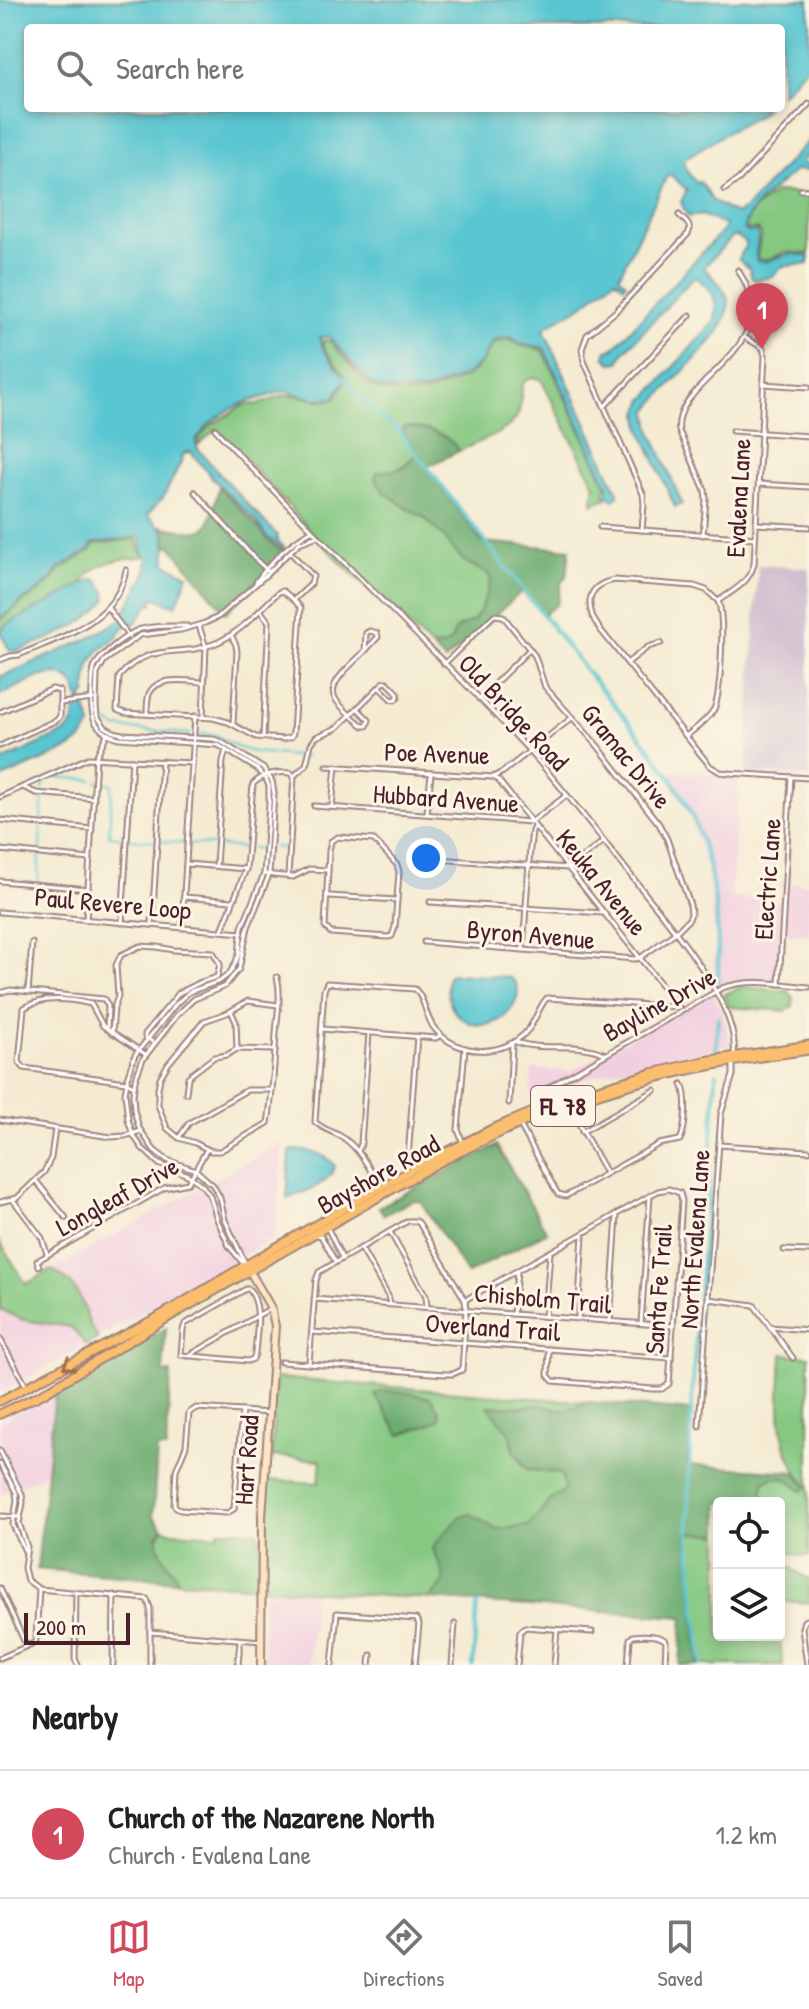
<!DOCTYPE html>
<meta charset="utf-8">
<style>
body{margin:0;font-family:"Patrick Hand",sans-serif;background:#f6f6f6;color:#202124}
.controls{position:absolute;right:24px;bottom:24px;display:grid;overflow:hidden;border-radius:8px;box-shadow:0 4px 12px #0003}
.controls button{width:72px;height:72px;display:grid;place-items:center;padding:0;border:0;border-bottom:2px solid #e0e0e0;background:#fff;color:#202124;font:40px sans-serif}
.scale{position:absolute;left:24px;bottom:20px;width:106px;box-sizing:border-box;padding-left:8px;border:4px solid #4a1f2b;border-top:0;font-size:22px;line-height:28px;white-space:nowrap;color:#4a1f2b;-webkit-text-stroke:6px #fcf5e5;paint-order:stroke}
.you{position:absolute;left:426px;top:858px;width:28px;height:28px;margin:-20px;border:6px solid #fff;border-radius:50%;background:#1a73e8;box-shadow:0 0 0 12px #1a73e833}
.badge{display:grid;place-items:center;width:52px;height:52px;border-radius:50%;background:#d1495b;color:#fff;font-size:26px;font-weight:700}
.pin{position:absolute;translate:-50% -66px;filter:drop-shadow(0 2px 4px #0008)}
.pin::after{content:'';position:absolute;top:42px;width:28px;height:24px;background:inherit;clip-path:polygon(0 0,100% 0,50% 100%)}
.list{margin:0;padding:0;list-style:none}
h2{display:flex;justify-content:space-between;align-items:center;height:104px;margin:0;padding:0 32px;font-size:34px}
h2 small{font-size:26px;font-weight:400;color:#757577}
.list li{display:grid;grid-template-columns:52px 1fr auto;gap:24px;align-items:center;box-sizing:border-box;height:128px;padding:0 32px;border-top:2px solid #e0e0e0}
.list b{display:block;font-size:30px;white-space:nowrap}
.list p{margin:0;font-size:26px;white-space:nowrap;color:#757577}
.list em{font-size:26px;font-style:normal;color:#757577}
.icon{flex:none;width:44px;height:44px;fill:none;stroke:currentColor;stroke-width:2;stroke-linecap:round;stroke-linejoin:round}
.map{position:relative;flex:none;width:809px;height:1665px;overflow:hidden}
.search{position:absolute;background:#fff;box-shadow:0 4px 12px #0003;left:24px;right:24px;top:24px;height:88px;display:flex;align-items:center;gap:20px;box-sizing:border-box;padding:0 28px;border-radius:8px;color:#757577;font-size:30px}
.sheet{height:232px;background:#fff}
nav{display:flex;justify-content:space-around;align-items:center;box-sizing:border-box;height:112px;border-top:2px solid #e0e0e0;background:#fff;font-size:22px;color:#757577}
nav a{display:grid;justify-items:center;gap:4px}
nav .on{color:#d1495b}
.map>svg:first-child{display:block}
</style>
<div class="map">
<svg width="809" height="1665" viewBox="0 0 809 1665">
<rect width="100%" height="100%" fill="#fcf5e5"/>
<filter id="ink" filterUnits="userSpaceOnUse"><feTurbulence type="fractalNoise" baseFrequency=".0125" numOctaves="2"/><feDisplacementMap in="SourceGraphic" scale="16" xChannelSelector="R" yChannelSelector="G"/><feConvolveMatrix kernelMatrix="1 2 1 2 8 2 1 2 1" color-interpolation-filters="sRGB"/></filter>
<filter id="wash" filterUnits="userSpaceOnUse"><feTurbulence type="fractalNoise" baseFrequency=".006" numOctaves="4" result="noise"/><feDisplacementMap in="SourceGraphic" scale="32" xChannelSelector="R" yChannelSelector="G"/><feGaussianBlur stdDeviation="1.8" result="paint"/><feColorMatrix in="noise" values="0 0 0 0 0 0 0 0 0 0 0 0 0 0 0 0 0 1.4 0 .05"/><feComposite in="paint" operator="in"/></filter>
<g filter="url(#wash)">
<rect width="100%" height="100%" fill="#f4ebd2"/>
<g fill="#f2cfe0">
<path d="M665,771L739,775L731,897L781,901L783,883L809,884V935L780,934L777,984L751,982L728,984L712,992L723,1014L731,1046L630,1066L573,1082L531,1098L532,1069L572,1071L712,992L715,940L709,879L691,819Z"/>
<path d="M284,1142L275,1237L98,1338L87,1321L82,1302L75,1291L64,1277L51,1270Z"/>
<path d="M0,1310L24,1320L71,1327L86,1345L0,1393Z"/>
<path d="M55,1394L47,1473L0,1495V1420Z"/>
<path d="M264,1588L314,1591L309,1665H263Z"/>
</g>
<path fill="#cfbdcf" d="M758,565L809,568V777L746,773Z"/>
<g fill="#84c881" stroke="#677456" stroke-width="2">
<path d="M775,192L809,194V254L785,252L768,260L758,259L757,257L761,235L758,229L747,230L746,228C747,210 763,203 775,192Z"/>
<path d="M507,339L512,340L519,345L543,350L607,487L604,490L607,498L592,504L595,485L542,381C536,375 529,378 523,383C520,393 522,405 518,414C512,432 475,443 459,451C447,432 425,428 404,427L402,429L417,454C405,464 401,471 382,471L383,491L408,509L423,517L447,540L451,547L464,561L488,574L491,581L480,611L474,620L456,629C451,644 447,647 432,647L348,570L310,531L288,505L217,429L198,445L197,444L200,437L210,426L244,405C248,404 252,405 257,404C268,404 277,395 289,395C308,396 313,403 335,399L347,379L324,348L322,342L324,340L330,341L367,384L382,390L401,394L426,393L469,376L483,362L493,343Z"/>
<path d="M136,539L143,557C122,558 90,562 82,585L6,625L0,632V621L24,601L38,593L53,580L60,570L90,551L94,544Z"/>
<path d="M741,987L788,991L793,997V1006L786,1011L728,1007L725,994Z"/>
<path d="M0,1242L26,1284L51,1270C65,1276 77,1289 82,1303C88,1316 88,1327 98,1338L86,1345L71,1327L24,1320L0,1310Z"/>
<path d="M782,1354L809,1356V1556C798,1557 787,1552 779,1545V1503H767L762,1491L765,1481L775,1476L807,1486C773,1443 780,1405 782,1354Z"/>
<path d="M276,1378L588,1402L565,1410L539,1405L522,1407L490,1406L510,1434L514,1450L522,1464L528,1470L561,1474L565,1490L551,1500L528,1526L496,1529L460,1516C452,1528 437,1538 433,1549L443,1572V1584L430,1599L264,1588V1517L267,1480L319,1483L321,1460L271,1456Z"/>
<path d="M163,1528L172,1532L218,1535V1530L257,1531L260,1538L261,1587L178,1581C171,1562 147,1547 163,1528Z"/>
<path d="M705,1532L719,1534V1635H779L783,1665H699L687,1533Z"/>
<path d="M779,1560L805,1577L809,1578V1603L779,1601Z"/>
</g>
<g fill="#6bac6f" stroke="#5a664d" stroke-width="2">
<path d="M404,427C424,428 447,432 459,451L426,467L482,542L570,549L567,575L562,581L557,604L543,615L522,591L445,661L432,647C447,647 451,644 456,629L474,620L480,611L491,581L488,574L464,561L451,547L447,540L424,517L408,509L383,491L375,478L377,472C385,471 396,472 403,467C409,463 411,459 417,454L402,431Z"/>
<path d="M219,487L262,531L266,538L279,550H282L283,547L288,552L226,613L170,545L166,547V532L161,526C212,538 207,533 219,487Z"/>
<path d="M497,1145L547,1232L467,1274L421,1202L413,1200L384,1215L379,1207Z"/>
<path d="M166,1328L163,1373H171L166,1449H157L153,1516L163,1528L157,1536C156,1554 172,1564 178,1581L37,1569L55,1394Z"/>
<path d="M387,1391L410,1393L431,1398L440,1413L439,1420L400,1435L375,1395L380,1392Z"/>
<path d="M588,1402L691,1411L687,1465L795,1472L807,1486L802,1491C789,1479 781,1473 765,1481L762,1491L767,1503H719V1534L687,1533L699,1665H680L683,1617L430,1599L443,1583V1572L433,1549C437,1537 452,1528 460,1516L471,1514L496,1529L528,1526L551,1500L565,1489L561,1474L528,1469L514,1450L510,1433L488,1406L522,1407L539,1405L565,1410Z"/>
</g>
<g fill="#5ac6d1" stroke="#52727e" stroke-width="2">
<path d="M0,0H809V59L806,67L781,95V28H28V108H766L757,116L731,130L684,159C684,170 690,176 697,183L700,182C706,188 707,193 712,200C717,205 730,211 736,214L745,209L809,140V153L802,161L803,164L809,165V171L796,170C780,185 746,207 744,229L747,232L757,231C761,241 753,252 757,261C769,264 775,257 786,255C794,253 801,255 809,256V264L783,266L772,277L755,280L752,278L749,268L739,260L741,252L746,247V243L737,236L732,237L704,267C710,276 723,284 727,296C740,330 664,382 648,412L651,430L682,504L675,507L641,429L639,413L643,401L714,322C720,302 712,290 697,278L694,277L623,353L619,362L611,363L605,357L607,350L613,349L724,229L725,225L702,215L688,217L681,202L687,190L671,175L667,176L619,276L626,283L624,286L615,279L580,307L546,327L544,330L615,487L618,491V495L614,500L608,496V487L544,348L519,343L513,338L504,337L492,342L482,361L468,374L425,391H408L382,389L371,384L329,337H320L323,349L345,379L334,398L315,399L285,391L243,403L229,410L209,424L195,442L198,449L222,477L278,536L276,539L282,546L281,548L267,537L257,522L215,481L191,452H188L182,455L183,458L163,498L147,515L165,532L166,564L188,575L176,606L156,598L152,599L153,604L150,603L134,624C119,626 124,629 116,638C112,643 104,646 100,650C87,662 87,678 86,694L83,697V702C86,706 90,721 91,726L80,741L70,748L0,779V762L66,732L73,724L76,705L80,703C71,652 30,682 0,695V677L86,640L122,619L123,614L147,572V557L143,553L140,537L93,543L89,550L59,568L52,578L37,592L23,600L0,619Z"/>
<path d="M93,579L97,580L105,591L107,599C85,628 50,637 18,651H10L1,634V631L6,625Z"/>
<path d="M453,974L508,977C536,989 498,1043 463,1019C457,1014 453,1012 451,1005C448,995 445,984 449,975Z"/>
<path d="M292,1150C308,1151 326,1152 335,1166C329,1185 305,1191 287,1199L290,1152Z"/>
</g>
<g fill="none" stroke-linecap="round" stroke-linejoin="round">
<g stroke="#5ac6d1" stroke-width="2">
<path d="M104,721L116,728L189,734"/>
<path d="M199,734L218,736L239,748L253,752L305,757"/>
<path d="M56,777L92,780"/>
<path d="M97,781L112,784L109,836L124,838"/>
<path d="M43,790L44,781"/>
<path d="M41,821L43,796"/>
<path d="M130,839L154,841"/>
<path d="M160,841L185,843"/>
<path d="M190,844L215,845"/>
<path d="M220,846L245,848"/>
<path d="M274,847L287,848"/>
<path d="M251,848L264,849"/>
<path d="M40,851L41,826"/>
<path d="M38,882L39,857"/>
<path d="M37,899L38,887"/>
</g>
<g stroke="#5ac6d1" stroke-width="4">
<path d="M345,379L378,416L397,429L552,626C589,680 637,726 673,781C713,842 720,911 718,981"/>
<path d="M716,1051L718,1018"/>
<path d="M473,1665L477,1605"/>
<path d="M702,1665C696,1612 689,1559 689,1507C688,1362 710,1218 716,1073"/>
</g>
</g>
</g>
<g filter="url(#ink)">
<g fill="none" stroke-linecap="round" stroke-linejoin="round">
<defs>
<g id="street">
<path d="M724,190L739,179L809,104"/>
<path d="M801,190H809"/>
<path d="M763,384L809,387"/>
<path d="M605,406L690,315"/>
<path d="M215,429C315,538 424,638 525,746C566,791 603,840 640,887C669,924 740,1005 734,1054"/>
<path d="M732,431L809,436"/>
<path d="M759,484L809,487"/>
<path d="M195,492L254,558L269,572"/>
<path d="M756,524L809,527"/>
<path d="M600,527L755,538"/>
<path d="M642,530L644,505L643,494L584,361L582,349L587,335L615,312L688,234C693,226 685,221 679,215"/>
<path d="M703,535L706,499L705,490L679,431C671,379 791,350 738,270"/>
<path d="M290,552L313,576L311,584L294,600"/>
<path d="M256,582C271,561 289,543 311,531"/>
<path d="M283,591L294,600L301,608L293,733L291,737L284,739L256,737L228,722L213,718L125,713L117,710L119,677C149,640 179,659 216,643C242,632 259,610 279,592Z"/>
<path d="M718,601L706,590L694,586L615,580C585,585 585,607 599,628L710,766L720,772L729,773L809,778"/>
<path d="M718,601C734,590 749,583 754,564L765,356L763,348L744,337"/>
<path d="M108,608L129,637"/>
<path d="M260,610L269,622L263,737"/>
<path d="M187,626C172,626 152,625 138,630C126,635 101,654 95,666C92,673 92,682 92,690C90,714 92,731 119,738L218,745L257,769L266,779L269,786V803L264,874L242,927L239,954L235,964L229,974L220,981L189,992L176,1004L135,1055L128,1075L125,1093L128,1120L133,1135L142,1148L159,1164L188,1175L202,1185L210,1196L217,1219L229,1246L242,1262"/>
<path d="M199,626L206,647L203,717"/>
<path d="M370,631L377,633L378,637L365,651L366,633Z"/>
<path d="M232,637L236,645L237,652L233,724"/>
<path d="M0,660L10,656L19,655C60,637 117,622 126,570"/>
<path d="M627,663L648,647L661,643"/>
<path d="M387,682L398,693V697L395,700L391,699L379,687L383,683Z"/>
<path d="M479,699L530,649"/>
<path d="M61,703L93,699"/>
<path d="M357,708L369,720L367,726H363C354,718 340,708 335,698C326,683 355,662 365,651"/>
<path d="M0,712L52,689L60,691V716L57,720L0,746"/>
<path d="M147,714C147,708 147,700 149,694C157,675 188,681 204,682"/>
<path d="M686,736C696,728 708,720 714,709C721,694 725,616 718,601"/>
<path d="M327,766L493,777L503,772L573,717"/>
<path d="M294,776L306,765L311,744L316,737L337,728L379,687"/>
<path d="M493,777L498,780L679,1007"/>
<path d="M23,787L36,793L94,798"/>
<path d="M0,797L88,758L192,763"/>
<path d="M314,806L531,822L567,795"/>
<path d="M332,806L336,766"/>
<path d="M427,813L431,773"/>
<path d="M0,820L92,829"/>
<path d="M338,837L374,840L397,865L399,872L395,927L392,936L388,937L331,933L325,927L329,851L331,841Z"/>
<path d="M0,850L90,859"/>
<path d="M437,859L568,868L604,841"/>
<path d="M187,864L246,869"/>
<path d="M216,865L223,761L226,750"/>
<path d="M264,874L293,877L309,869L328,870"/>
<path d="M0,881L88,889"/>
<path d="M329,896L397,900"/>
<path d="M184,897L232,901"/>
<path d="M430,902L603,913"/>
<path d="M0,912L242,933"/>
<path d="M86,920L96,757L107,734"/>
<path d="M122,923L132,760"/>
<path d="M152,925L162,761"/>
<path d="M182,927L195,716"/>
<path d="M222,930L246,869L253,784C263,774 278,771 291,773L294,776L288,876"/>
<path d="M424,942L635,959L640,958L676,932L689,919L691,914L690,905L667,839L659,824L597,745L545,687L535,656L503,616L494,615L444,664"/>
<path d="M523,950L530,848L532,831L534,827"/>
<path d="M277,977C282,995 277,1015 276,1034C274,1063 273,1093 268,1123L220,1151H211L195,1143L179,1138L167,1128L158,1105V1088L160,1078L168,1064L204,1021L227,1013L248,1001L278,1005"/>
<path d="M779,984L791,777"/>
<path d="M28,992L32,943"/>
<path d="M0,993L10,990L104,999L108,1006L107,1029"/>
<path d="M231,1011L236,1022L237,1049"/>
<path d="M322,1029L436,1038L441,1035"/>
<path d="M112,1033L114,1008L118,996L116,965L121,955L140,946L157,947L174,950L213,952L220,964L217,977L201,982L179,993L145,1034V1037L154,1043"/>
<path d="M516,1042C544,1052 578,1041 605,1054"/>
<path d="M134,1086L126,1082L24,1068L19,1062L24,1008C43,996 70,999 91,1004L103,1026L145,1054"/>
<path d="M186,1093L188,1077L214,1057L227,1055L237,1049L275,1050"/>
<path d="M537,1094L722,988C750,978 780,984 809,987"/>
<path d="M509,1103L512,1044"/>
<path d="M568,1104L606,1173"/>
<path d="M0,1120L111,1137L125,1136L141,1131"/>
<path d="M520,1125L555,1189L558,1194L566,1196L659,1144L680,1140C686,1128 688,1096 682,1084"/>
<path d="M582,1132L655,1090"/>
<path d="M180,1136L189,1123L247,1090H272"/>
<path d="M463,1143L458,1130L465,1048"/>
<path d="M719,1145L809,1151"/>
<path d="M358,1151L361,1144L369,1033"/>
<path d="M412,1168L408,1158L417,1036"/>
<path d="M36,1181L66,1218"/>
<path d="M380,1187C370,1170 361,1151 345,1139C335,1132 324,1130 315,1122L324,990L327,983L415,989C425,998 425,1016 434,1028C457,1057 504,1058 528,1030C536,1020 539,1006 547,998L678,1007"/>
<path d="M13,1200L42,1238L47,1254"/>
<path d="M0,1202L17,1198L44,1172L51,1158L55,1129"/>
<path d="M328,1229L342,1258"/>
<path d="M390,1232L426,1296L427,1307"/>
<path d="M317,1235L321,1236L335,1261"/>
<path d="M361,1248L388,1296L390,1304"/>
<path d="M784,1250L809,1251"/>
<path d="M246,1265L225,1220L220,1198L213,1185L196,1170L167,1160L154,1150L139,1128L134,1110L133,1095L135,1080L143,1059L177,1015L194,999L225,986L239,969L248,927L269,875L274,793L272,781L264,769L220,741L213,739L122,734L114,732L105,727L97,716L96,706L97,674L104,661L140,635L181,630L205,623L218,617L266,575L299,543L315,537"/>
<path d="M39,1266L37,1261L164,1188L188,1183L207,1149"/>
<path d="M246,1289H249C263,1306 256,1334 255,1354L253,1359L248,1361L181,1355L183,1330L185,1324Z"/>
<path d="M314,1299L673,1326"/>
<path d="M709,1299L754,1305L793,1358"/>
<path d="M465,1300L658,1191L669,1189L680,1193L682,1201L669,1384L662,1389H653L553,1381L548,1375L549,1349"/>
<path d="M513,1314L517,1272"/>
<path d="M545,1317L550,1253"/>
<path d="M578,1318L583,1234"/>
<path d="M610,1322L617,1215"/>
<path d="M641,1323L650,1196"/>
<path d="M770,1327L809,1330"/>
<path d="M312,1332L671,1358"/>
<path d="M0,1339L25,1384"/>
<path d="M188,1356L271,1308"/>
<path d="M281,1362L445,1374H453L462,1370L466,1310L465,1300L419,1223L416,1221H408L319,1272L316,1280L309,1363"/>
<path d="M196,1408L242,1411L234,1509L227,1513L180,1510L174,1505L176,1470L186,1446L189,1413Z"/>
<path d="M242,1411L270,1413"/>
<path d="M699,1426L721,1114L733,1075V1061"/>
<path d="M0,1451L22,1494L23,1503L19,1523L27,1547L24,1568L27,1580L39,1589L147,1599L150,1608V1665"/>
<path d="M0,1464L16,1492L17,1501L13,1525L25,1551"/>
<path d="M0,1516L19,1517"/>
<path d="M0,1588L26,1645"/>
<path d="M76,1592L75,1659L78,1665"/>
<path d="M150,1632L262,1641"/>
<path d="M0,1658L34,1643L36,1640L39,1589"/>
<path d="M113,1665L114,1595"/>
<path d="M238,1665L240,1640"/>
<path d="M332,1665L337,1613L416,1619L419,1624L415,1665"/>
<path d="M370,1665L371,1655"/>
<path d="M452,1665L455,1624"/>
<path d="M517,1665L520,1632L525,1627L592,1632"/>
<path d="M554,1665L557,1630"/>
<path d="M628,1665L630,1639L633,1636C643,1635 659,1634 666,1641L665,1665"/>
<path d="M807,1665L802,1628L804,1621L809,1619"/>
</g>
<path id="secondary" d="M248,1268L271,1308L275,1326L262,1517L261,1665"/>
<g id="primary">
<path d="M0,1401L158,1317L275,1248L413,1169L492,1129L564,1099L652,1073L704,1061L809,1045"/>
<path d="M0,1414L42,1394L169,1317L438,1163C494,1134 551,1108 612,1090C676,1070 743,1059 809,1050"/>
</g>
</defs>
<use href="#street" stroke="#9f857e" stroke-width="7"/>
<use href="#secondary" stroke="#9f857e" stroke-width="10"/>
<use href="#primary" stroke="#9f857e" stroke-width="11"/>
<use href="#street" stroke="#fff" stroke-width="3"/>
<use href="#secondary" stroke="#fde5c5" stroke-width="6"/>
<use href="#primary" stroke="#fbbe6e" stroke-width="7"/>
</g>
<defs><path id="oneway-chevron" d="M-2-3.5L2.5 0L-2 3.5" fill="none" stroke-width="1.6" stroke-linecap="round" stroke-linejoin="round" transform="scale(2)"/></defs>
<use stroke="#a26e4c" href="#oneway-chevron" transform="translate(68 1365) rotate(151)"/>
</g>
<g text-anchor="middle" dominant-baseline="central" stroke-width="6" stroke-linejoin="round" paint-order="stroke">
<rect fill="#fcf5e5" stroke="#7f5f63" stroke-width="2" x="531" y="1086" width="64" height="40" rx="6"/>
<g font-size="24" font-weight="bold" fill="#4a1f2b">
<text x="563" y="1106">FL 78</text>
</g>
<g font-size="26" fill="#4a1f2b" stroke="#fcf5e5">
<text transform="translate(738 498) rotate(-87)">Evalena Lane</text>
<text transform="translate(514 712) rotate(47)">Old Bridge Road</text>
<text transform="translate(437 753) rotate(2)">Poe Avenue</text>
<text transform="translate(627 756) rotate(51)">Gramac Drive</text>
<text transform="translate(446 798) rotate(4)">Hubbard Avenue</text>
<text transform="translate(767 879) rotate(-86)">Electric Lane</text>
<text transform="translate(602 882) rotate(51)">Keuka Avenue</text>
<text transform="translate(113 903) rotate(5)">Paul Revere Loop</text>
<text transform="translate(531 934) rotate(5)">Byron Avenue</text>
<text transform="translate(659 1004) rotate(-29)">Bayline Drive</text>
<text transform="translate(378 1174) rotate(-29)">Bayshore Road</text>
<text transform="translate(117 1196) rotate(-29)">Longleaf Drive</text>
<text transform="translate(694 1239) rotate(-86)">North Evalena Lane</text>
<text transform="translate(658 1289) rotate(-86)">Santa Fe Trail</text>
<text transform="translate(543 1298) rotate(5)">Chisholm Trail</text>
<text transform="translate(493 1327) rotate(4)">Overland Trail</text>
<text transform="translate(246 1460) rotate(-86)">Hart Road</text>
</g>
</g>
</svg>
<div class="controls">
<button><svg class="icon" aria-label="locate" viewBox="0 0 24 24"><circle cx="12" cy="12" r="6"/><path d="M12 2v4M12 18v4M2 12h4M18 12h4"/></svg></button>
<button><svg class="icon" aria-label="layers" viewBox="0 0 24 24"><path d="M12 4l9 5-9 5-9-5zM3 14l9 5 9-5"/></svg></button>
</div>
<div class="scale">200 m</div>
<div class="you"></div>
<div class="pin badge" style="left:762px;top:349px">1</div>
<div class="search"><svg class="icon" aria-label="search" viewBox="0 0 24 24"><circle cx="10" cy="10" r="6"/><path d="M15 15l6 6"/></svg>Search here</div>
</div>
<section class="sheet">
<h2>Nearby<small></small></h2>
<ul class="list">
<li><span class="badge">1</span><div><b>Church of the Nazarene North</b><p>Church · Evalena Lane</p></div><em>1.2 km</em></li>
</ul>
</section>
<nav>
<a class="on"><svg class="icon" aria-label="map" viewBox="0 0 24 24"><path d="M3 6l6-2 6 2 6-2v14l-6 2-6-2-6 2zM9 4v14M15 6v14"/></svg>Map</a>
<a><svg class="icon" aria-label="directions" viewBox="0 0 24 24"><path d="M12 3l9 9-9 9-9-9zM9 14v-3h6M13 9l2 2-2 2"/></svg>Directions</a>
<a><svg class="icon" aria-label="saved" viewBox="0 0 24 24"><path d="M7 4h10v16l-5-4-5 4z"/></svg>Saved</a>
</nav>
